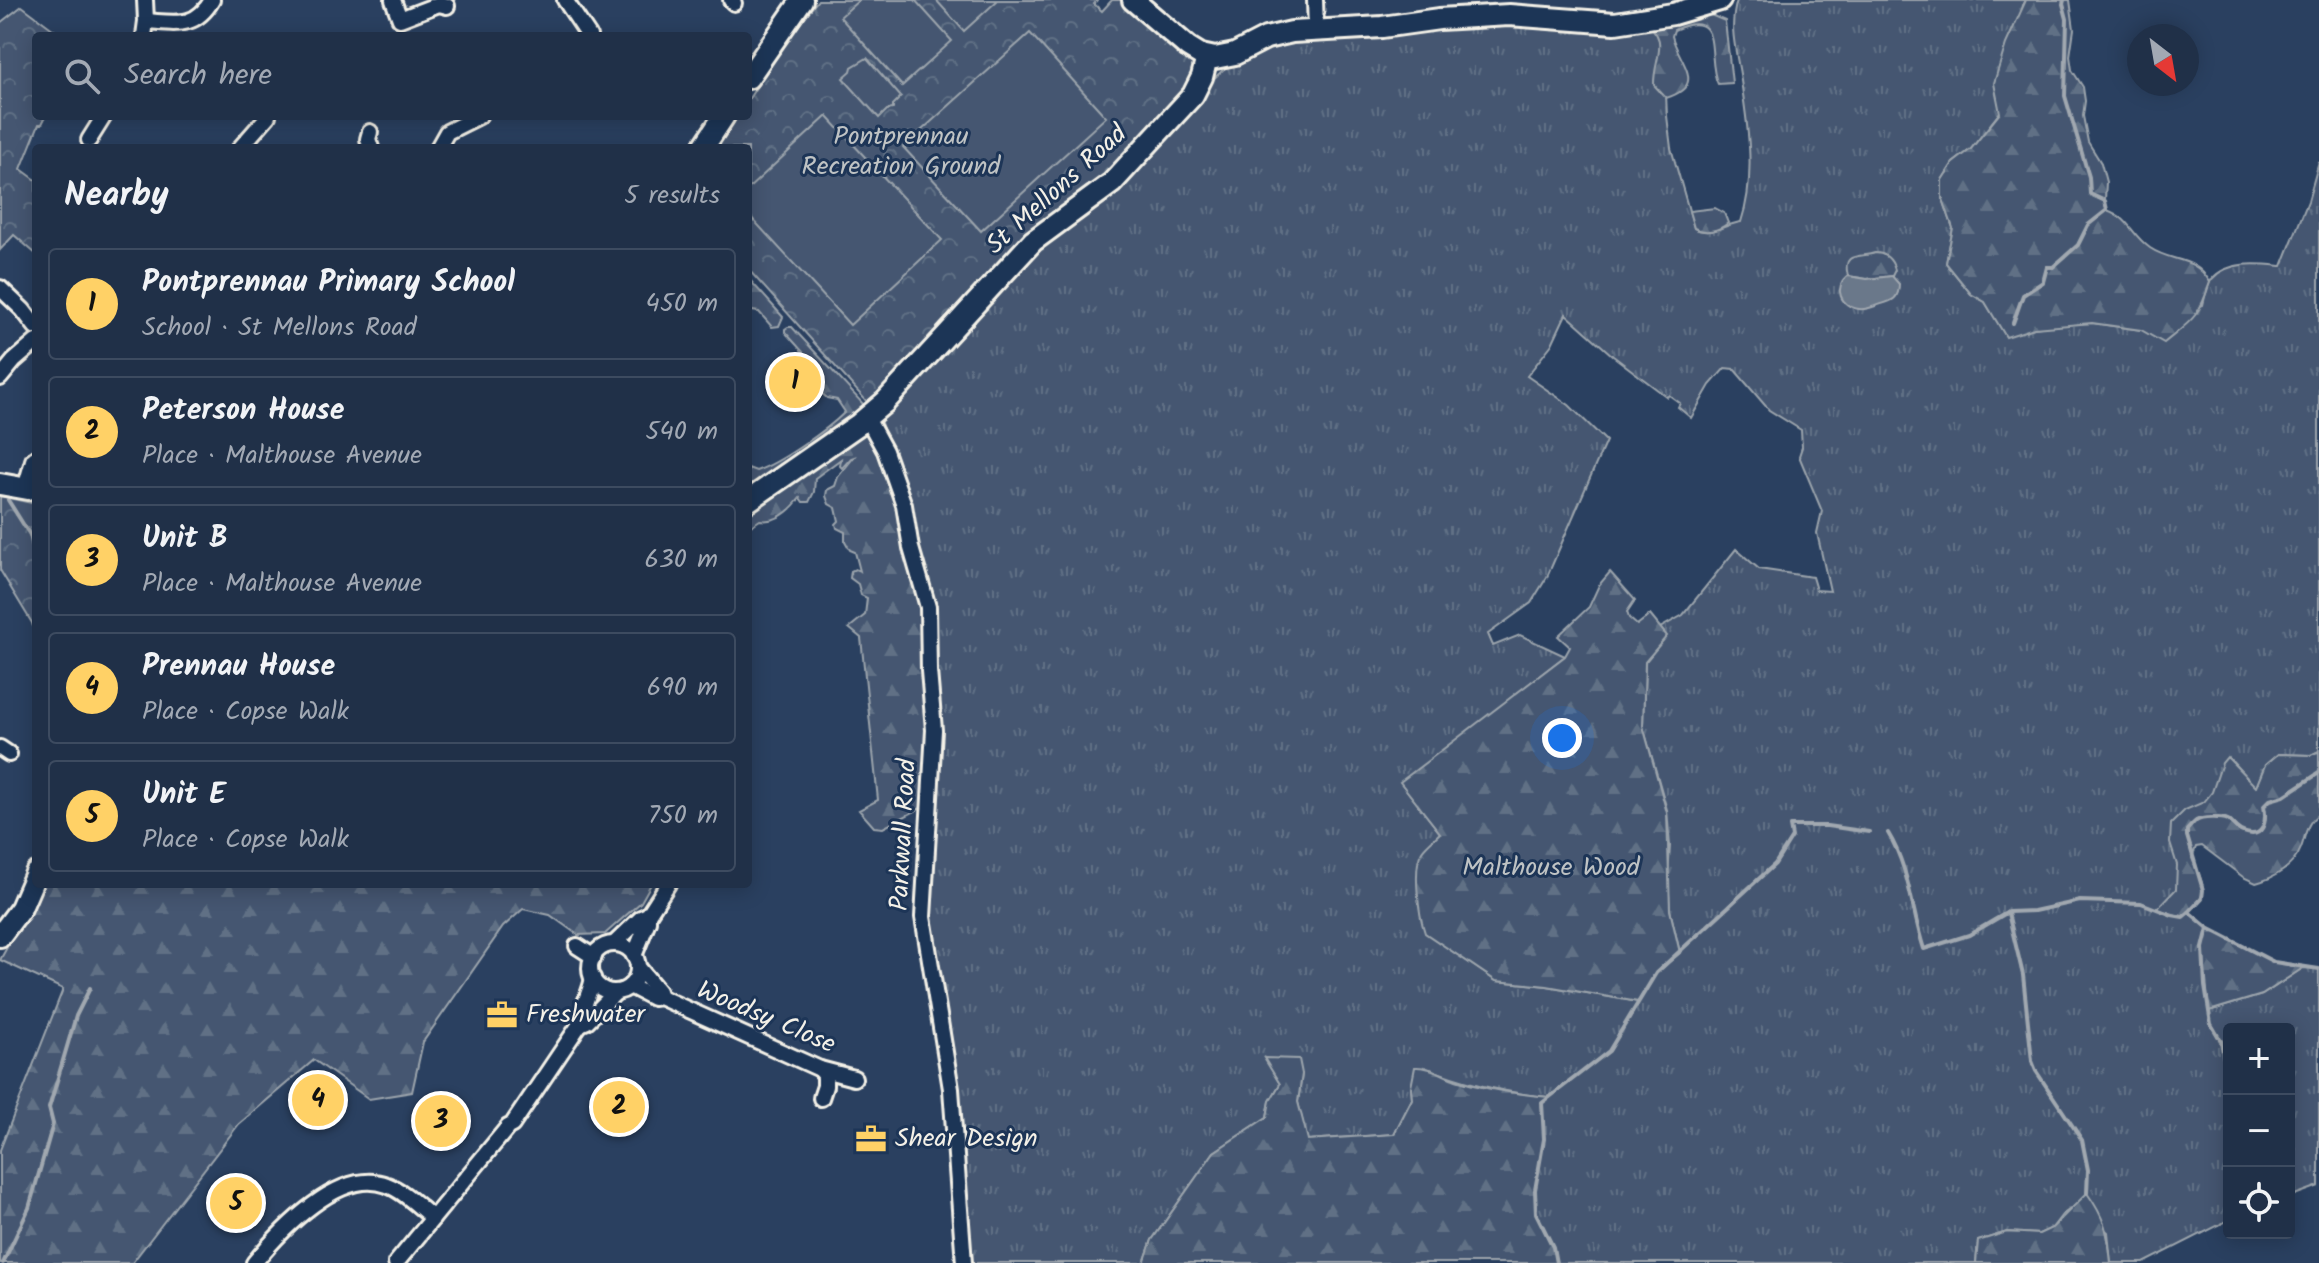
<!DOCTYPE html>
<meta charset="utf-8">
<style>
body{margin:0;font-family:Kalam,sans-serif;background:#2d3c52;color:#f1f3f6}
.controls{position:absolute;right:24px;bottom:24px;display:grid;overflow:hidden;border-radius:8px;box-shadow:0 4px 20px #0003}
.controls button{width:72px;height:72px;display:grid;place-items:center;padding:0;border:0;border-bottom:2px solid #3d4b60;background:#203048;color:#f1f3f6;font:40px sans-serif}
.compass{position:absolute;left:2127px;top:24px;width:72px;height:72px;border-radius:50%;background:#203048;box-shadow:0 4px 20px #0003;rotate:149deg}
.you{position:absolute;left:1562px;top:738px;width:28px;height:28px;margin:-20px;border:6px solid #fff;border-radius:50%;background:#1a73e8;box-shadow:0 0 0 12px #1a73e833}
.badge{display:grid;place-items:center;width:52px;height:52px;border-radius:50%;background:#ffd166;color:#111;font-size:26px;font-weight:700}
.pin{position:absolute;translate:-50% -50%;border:4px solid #fff;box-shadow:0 2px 8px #0006}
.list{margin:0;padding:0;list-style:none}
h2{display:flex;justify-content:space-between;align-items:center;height:104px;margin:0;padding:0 32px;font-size:34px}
h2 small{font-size:26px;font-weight:400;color:#a2a9b4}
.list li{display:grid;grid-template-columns:52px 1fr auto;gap:24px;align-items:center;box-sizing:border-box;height:112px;margin:0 16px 16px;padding:0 16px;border:2px solid #3d4b60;border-radius:8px}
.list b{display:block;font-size:30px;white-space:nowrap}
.list p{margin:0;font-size:26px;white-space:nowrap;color:#a2a9b4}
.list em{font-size:26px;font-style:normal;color:#a2a9b4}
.icon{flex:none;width:44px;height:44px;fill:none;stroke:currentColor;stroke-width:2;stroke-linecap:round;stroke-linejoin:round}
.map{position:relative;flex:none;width:2319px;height:1263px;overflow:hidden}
.search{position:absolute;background:#203048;box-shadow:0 4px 20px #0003;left:32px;top:32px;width:720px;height:88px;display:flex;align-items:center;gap:20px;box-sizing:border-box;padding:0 28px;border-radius:8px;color:#a2a9b4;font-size:30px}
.panel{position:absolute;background:#203048;box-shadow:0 4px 20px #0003;left:32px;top:144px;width:720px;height:744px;border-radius:8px}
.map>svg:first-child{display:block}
</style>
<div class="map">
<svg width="2319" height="1263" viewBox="0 0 2319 1263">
<defs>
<pattern id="grass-tufts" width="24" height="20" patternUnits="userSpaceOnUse" patternTransform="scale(2)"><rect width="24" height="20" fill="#445771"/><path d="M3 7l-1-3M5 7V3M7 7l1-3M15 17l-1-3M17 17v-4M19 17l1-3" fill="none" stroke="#607085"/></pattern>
<pattern id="forest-firs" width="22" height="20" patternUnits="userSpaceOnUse" patternTransform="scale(2)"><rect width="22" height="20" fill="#445771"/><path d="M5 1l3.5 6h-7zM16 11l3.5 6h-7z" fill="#607085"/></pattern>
<pattern id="park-crowns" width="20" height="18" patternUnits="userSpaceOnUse" patternTransform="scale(2)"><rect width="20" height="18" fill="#445771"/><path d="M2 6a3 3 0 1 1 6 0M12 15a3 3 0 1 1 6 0" fill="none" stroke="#607085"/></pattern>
</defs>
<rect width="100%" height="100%" fill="#2a4060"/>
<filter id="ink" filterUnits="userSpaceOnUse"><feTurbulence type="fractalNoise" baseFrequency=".0125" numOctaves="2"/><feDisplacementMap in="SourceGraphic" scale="16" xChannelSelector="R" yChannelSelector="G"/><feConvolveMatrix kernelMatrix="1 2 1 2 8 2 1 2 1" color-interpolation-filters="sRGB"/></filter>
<g filter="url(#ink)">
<path fill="url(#grass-tufts)" stroke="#9ca4ac" stroke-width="2" fill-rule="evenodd" d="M1737,0H2026L2023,5L2000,112L1971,149L1953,163L1942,180V196L1953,228L1946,263L1971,294L1985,302L2006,336L2034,328L2063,324L2092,323L2141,330L2203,305C2205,296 2207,286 2212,279C2228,260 2260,264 2282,266L2308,201L2319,162V751L2311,755L2278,754L2265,765L2256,788L2229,758L2221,819L2195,821C2194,833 2190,848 2193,860C2199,889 2214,884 2189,912L2208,928L2203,948L2209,1011L2262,995L2303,968L2319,969V1186L2289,1197V1029H2229V1220L2144,1263H2111L2108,1232L2076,1205L2062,1215L2052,1228L2039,1234L2007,1232L1978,1241L1976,1263H1556L1553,1247L1536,1213L1535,1190L1544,1139L1542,1103L1548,1097C1505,1093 1464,1083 1424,1067L1411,1087L1412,1099L1394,1134L1307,1140L1298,1102L1302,1074L1265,1058L1280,1084L1270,1101L1267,1117L1214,1152L1152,1240L1144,1263H969L950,1037L929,924L938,720L933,598L916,547L879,417L999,283L1226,67L1241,57L1272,44L1439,19L1663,26L1667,116L1671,148L1694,228C1711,237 1725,224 1741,222C1757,174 1747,122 1740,74C1735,45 1729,28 1737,0ZM1566,314L1613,356L1667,397L1669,395L1680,403L1678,407L1691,418L1710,385L1725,368L1734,369L1769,410L1801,430L1802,447L1799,456L1822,511L1817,533L1830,591L1816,590L1812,577L1759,569L1736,549L1683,615L1660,628L1666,636L1645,662L1643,726L1667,810L1670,846L1668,877L1670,910L1680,953L1656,973L1637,1002L1547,986L1496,981L1426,933L1423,851L1440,833L1401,783L1565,656L1520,635L1493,646L1488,634L1531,603L1547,577L1606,441L1569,405L1527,376L1552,344Z"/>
<g fill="url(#forest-firs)" stroke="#9ca4ac" stroke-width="2">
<path d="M2026,0H2070L2074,29L2070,56L2072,70L2083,87L2085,101L2083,116L2088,142L2101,163L2106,182L2105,200L2107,210C2131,219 2130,234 2150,248C2172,263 2194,255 2210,282C2199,318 2192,320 2164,343L2141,330L2092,323L2034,328L2006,337L1985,302L1971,294L1946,263L1953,228L1942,196V180L1953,163L1971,149L2000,113L1994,83L2006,44Z"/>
<path d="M1694,8L1725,21L1732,83L1718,84C1705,59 1726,7 1674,30L1672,36C1679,63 1708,85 1666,98L1654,85C1653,58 1673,39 1642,21Z"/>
<path d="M1715,208L1724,213L1728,223C1719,231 1705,234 1694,228L1689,211Z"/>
<path d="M1875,253C1886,253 1892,259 1895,270L1892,276L1867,279L1848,276C1841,251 1861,258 1875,253Z"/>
<path d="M748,278L783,317L779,326L772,327L759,312L752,311L748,306Z"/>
<path d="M788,327H792L865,406L863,431L866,432L879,417L903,488L894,492L904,549L922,619L921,649L927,741L923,807L883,828L874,827L859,810L878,800L861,638L849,628L865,615L867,598L861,595L858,584L850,578L851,571L855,569L860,571L855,552L850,550L845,541V532L837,528L836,524L839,521L836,508L829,504L826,496L827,490L835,486L838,477L854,457L851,458L842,468L840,466L841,459L815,478L814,492L809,502H803L800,498C790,511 777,523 760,520L748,528V468L756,471C780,463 827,430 845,412L837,400L827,398L818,390V384L806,370L807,364L800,355L803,352L785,332V329Z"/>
<path d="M1610,572L1635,600L1627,612L1629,618L1637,625L1650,615L1667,636L1645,662L1643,726L1667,813L1670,910L1680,953L1656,973L1638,1002L1547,986L1496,981L1425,933C1419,916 1412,867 1422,851C1427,844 1435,838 1440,833L1400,782L1565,656L1570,647L1558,636L1589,607L1599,585Z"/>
<path d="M2319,751V814C2306,823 2306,834 2301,848C2294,867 2274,878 2256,883L2243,877L2202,846L2196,847L2192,858C2204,887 2212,894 2183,917L2157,909L2176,889L2177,865L2170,843L2171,824L2185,810L2204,802L2212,792L2222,763L2227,757L2256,787L2265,765L2278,754L2311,755Z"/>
<path d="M42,884H651L641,902L605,934L578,935L550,915L523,909L503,927L423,1042L412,1092L369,1099L314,1060L239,1124L132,1263H0V1150L63,989L0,960Z"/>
<path d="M2208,928L2274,962L2303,968L2262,995L2209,1011L2203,948Z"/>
<path d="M1264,1058L1299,1059L1302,1074L1298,1102L1308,1140L1394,1134L1412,1099L1411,1087L1415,1067C1430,1066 1442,1075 1456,1080C1486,1090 1519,1094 1549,1097L1542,1103L1544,1139L1535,1190L1536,1213L1553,1247L1556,1263H1144L1152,1240L1214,1152L1267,1117L1270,1101L1280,1084Z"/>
<path d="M2087,1193C2105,1218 2108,1232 2111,1263H1976L1978,1241L2007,1232L2039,1234L2052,1228Z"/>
</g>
<g fill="url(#park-crowns)" stroke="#9ca4ac" stroke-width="2">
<path d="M818,0H1097L1094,4L1102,11L1112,0H1124L1198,62L1187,95L879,401L868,403L748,269V148H717L738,116H748V100L780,50Z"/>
<path d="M22,6L62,36H36V116L45,118L42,124H39L21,169L36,180V254L14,235L0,250V23Z"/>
<path d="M0,496L36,504V533L34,537L36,541V636L32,623L0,570Z"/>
</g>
<g fill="#445771" stroke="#9ca4ac" stroke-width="2">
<path d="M859,0H915L952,41L902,86L840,17Z"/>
<path d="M936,0H998L964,31Z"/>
<path d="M1030,33L1106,117L981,231L903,147Z"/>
<path d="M867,58L901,97L893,105V109L887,110L879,118L843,78L851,71L852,67Z"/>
<path d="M827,116L942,240L850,325L748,214V189Z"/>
</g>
<path fill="#6a788a" stroke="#a1a8b0" stroke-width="2" d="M1848,276L1867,279L1892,276L1899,284C1899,300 1892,301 1878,305C1872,307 1866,310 1859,309C1840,307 1833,287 1848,276Z"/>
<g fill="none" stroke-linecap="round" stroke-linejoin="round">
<g stroke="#a1a8b0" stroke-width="4">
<path d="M2013,323L2023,295L2043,282L2047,267H2053L2078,245L2088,225L2107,210L2105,201L2090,194L2089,177L2065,96L2067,19L2063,4L2064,0"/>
<path d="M8,500L30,535L36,559"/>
<path d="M2319,773L2284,796L2270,800L2264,806C2267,821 2264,840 2243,832C2236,830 2233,823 2228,820C2221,817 2202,817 2196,821C2195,821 2187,830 2187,830V836L2203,890L2202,898L2189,912L2208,928L2274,962L2319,969"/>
<path d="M1888,833C1910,869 1911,909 1924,949L1969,935L2008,912L2034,911L2080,901L2141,903L2172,915L2183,917L2189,912"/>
<path d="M2008,913L2023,975L2032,1061L2036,1071L2082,1140L2088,1170L2087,1193"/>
<path d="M2208,928L2203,948L2205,986L2211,1024L2221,1041L2229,1089"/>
<path d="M3,1263L29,1208L53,1124L49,1108L76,1016L90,988"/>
<path d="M1556,1263L1553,1247L1536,1213L1535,1190L1544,1139L1542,1103L1609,1051L1656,973L1775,864L1792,837L1790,826H1827L1869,832"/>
</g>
<defs>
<g id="street">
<path d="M393,0L400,19L439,4L447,6"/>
<path d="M565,0L589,36"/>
<path d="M731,0L734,3"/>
<path d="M1315,0L1316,30"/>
<path d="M146,21C176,23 195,29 212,0"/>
<path d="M144,36L146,21L145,0"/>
<path d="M370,132L368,139L371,148"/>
<path d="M89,140L104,116"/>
<path d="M240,148L268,116"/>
<path d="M438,148L447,132L479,116"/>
<path d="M0,288L23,310L36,327"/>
<path d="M0,378L14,361L36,342"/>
<path d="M867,418L885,451L904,505L911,548L928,607L929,671L934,730L923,917L951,1089L964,1263"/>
<path d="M0,748L9,754"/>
<path d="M614,944L641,918L648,915L668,884"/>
<circle cx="614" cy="968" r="24"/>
<path d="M577,946L594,957"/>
<path d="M634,956L648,921V915"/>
<path d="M638,967L658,991L660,997"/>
<path d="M630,986L653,998L660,997L820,1069L854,1078"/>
<path d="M580,1024L587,1021L616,992"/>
<path d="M820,1069L825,1075V1086L821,1098"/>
<path d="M254,1263C281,1230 340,1167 387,1185C404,1191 419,1207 433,1218"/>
<path d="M396,1263L508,1127L512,1125L580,1024C581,1008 590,994 593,978"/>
</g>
<g id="secondary">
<path d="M1133,0L1188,47L1201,55L1215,58L1235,54L1266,38L1292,32L1382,27L1439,19L1509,15L1615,23L1673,14L1720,0"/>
<path d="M748,78L802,0"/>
<path d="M703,148L724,116"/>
<path d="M0,484L28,489L36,461"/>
<path d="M748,501L859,424L885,402L1033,241L1112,183L1144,148L1193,95L1202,77L1207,57"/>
<path d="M0,936L21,908L36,873"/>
</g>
</defs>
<use href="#street" stroke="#f4f1e8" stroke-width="20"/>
<use href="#secondary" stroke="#f4f1e8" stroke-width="26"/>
<use href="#street" stroke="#1d3557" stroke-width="14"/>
<use href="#secondary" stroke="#1d3557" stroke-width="20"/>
</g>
</g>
<defs>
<symbol id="office-bare" viewBox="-9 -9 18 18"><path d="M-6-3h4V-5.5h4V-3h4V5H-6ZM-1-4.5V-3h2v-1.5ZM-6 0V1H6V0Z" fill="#ffd166" stroke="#1d3557" stroke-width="2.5" paint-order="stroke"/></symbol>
</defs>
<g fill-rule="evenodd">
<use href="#office-bare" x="480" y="993" width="44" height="44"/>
<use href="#office-bare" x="849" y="1117" width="44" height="44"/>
</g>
<g text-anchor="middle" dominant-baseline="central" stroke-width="6" stroke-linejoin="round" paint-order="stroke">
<g font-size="26" fill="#bfc3c4" stroke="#1d3557">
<text x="901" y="137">Pontprennau<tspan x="901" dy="30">Recreation Ground</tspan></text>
<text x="1551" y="868">Malthouse Wood</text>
</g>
<g font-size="26" fill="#f4f1e8" stroke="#1d3557">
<text transform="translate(1057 190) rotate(-42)">St Mellons Road</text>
<text transform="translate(904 835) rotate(-87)">Parkwall Road</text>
<text transform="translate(766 1018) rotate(23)">Woodsy Close</text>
</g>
<g font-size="26" fill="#f4f1e8" stroke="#1d3557" text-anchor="start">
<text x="526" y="1015">Freshwater</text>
<text x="895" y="1139">Shear Design</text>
</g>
</g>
</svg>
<div class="controls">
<button>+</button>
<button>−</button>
<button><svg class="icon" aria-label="locate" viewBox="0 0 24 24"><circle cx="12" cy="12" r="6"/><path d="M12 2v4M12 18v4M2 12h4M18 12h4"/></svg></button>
</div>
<svg class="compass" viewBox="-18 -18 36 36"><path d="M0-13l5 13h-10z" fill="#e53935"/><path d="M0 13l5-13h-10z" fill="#a2a9b4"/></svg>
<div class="you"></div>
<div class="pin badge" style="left:795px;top:382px">1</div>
<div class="pin badge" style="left:619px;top:1107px">2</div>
<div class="pin badge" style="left:441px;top:1121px">3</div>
<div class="pin badge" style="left:318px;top:1100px">4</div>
<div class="pin badge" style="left:236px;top:1203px">5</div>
<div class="search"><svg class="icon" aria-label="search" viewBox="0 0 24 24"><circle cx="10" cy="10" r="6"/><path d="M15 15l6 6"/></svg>Search here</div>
<section class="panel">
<h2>Nearby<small>5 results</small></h2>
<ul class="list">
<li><span class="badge">1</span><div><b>Pontprennau Primary School</b><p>School · St Mellons Road</p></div><em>450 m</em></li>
<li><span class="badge">2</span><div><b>Peterson House</b><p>Place · Malthouse Avenue</p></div><em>540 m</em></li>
<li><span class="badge">3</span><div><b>Unit B</b><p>Place · Malthouse Avenue</p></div><em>630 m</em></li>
<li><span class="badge">4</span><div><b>Prennau House</b><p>Place · Copse Walk</p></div><em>690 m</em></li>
<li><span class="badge">5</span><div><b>Unit E</b><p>Place · Copse Walk</p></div><em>750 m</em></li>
</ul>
</section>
</div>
